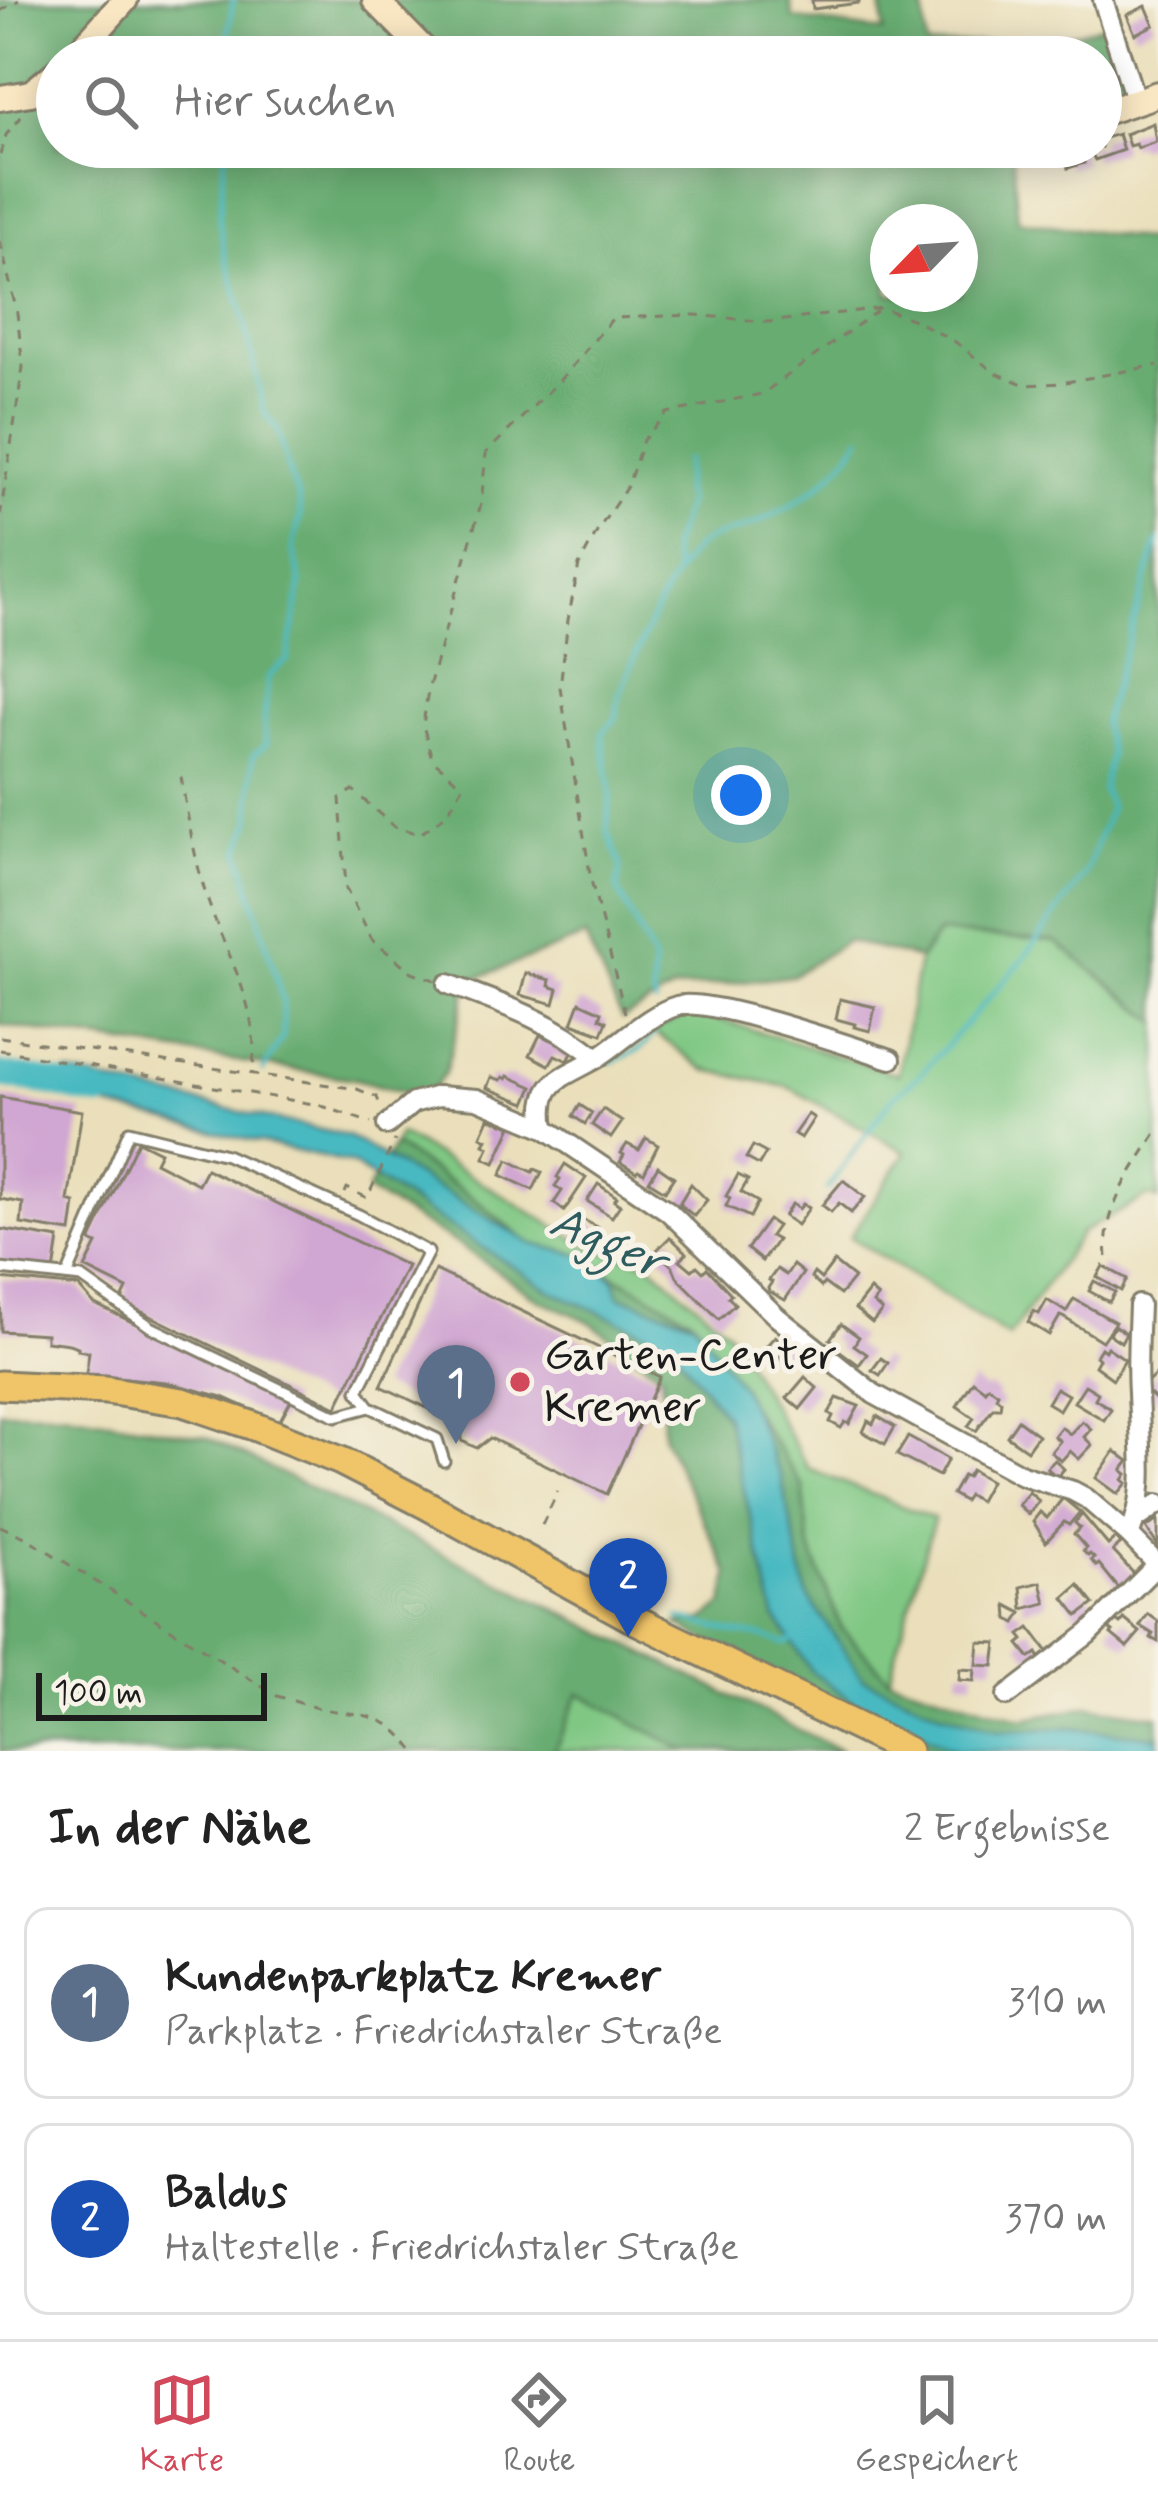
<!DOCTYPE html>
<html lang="de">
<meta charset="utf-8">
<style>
body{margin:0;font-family:Mynerve,sans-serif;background:#f2f2f2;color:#222}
.compass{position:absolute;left:870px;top:204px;width:108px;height:108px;border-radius:50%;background:#fff;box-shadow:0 6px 30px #0003;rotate:245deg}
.scale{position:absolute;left:36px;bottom:30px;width:231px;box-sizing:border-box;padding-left:12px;border:6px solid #1c1c1c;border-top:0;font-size:33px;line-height:42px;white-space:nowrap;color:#1c1c1c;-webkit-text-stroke:9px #f7f3e8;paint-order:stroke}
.you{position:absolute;left:741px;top:795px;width:42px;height:42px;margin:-30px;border:9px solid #fff;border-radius:50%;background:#1a73e8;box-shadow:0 0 0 18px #1a73e833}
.badge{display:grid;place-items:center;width:78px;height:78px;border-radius:50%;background:#d1495b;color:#fff;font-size:39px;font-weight:700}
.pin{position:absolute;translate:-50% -99px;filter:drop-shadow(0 3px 6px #0008)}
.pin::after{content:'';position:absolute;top:63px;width:42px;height:36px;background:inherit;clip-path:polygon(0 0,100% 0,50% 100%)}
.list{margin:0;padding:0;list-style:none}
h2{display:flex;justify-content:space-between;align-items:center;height:156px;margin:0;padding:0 48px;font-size:51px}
h2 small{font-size:39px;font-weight:400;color:#767676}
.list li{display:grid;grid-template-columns:78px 1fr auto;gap:36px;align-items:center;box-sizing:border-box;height:192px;margin:0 24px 24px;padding:0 24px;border:3px solid #e0e0e0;border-radius:24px}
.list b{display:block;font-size:45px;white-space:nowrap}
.list p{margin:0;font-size:39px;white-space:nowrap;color:#767676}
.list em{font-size:39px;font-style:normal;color:#767676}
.icon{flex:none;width:66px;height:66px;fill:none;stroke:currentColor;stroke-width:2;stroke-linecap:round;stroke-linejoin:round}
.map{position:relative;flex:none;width:1158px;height:1751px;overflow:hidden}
.search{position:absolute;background:#fff;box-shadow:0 6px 30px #0003;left:36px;right:36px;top:36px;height:132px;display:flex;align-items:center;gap:30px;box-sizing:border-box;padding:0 42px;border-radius:66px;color:#767676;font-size:45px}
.sheet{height:588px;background:#fff}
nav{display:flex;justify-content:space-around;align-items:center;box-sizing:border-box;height:168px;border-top:3px solid #e0e0e0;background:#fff;font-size:33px;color:#767676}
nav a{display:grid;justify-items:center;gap:6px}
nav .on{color:#d1495b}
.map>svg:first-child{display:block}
</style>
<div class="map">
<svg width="1158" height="1751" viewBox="0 0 1158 1751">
<rect width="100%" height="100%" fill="#f7f3e8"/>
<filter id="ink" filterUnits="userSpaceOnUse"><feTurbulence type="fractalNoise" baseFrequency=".00833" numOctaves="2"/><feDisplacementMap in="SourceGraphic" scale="24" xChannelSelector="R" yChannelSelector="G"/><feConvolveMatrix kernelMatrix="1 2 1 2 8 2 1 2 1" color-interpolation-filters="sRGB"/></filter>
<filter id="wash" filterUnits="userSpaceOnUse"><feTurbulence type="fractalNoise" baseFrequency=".004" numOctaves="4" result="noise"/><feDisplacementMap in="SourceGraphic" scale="48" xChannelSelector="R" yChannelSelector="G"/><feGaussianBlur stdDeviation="2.7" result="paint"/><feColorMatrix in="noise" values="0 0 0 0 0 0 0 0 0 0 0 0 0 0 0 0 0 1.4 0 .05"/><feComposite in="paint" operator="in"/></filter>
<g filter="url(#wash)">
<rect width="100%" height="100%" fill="#eadfba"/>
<g fill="#7fc783" stroke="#4e7250" stroke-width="3">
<path d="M938,933L1055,941L1158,1022V1200L1149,1196L1082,1232L1009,1337L850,1237L906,1152L788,1087L706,1070L651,1030L694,1012L898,1074L919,959Z"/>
<path d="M400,1134L591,1248L649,1263L728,1331L809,1469L934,1519L889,1678L841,1628L809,1544L803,1487L533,1247L480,1203L394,1145Z"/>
<path d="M579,1693L686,1751H554Z"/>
</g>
<g fill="#67ac71" stroke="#426446" stroke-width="3" fill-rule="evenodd">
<path d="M0,0H790L793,18L884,32L881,0H923L927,47L1065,36L1108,24L1131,100L1101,105V57H57V147H1012L1018,220L1158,242V1022L1055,941L938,933L919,959L847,941L792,976L673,990L622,1019L585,937L469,981L445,1073L426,1098L355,1079L0,1025ZM888,222H960V294H888Z"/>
<path d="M394,1145L480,1203L533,1247L592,1263L694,1320L803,1487L809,1544L841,1628L889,1678L1022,1719L1089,1706L1158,1716V1751H937L783,1681L676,1624L704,1620L724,1604L729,1574L663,1437L662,1375L590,1322L536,1298L462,1247L367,1191Z"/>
<path d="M0,1411L62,1412L207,1437L842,1751H686L579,1693L554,1751H0Z"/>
</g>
<path fill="#4ab9c1" stroke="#336a6e" stroke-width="3" d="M68,1073L348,1136L533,1244L586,1256L615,1280L619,1296L694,1321L743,1389L781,1477L807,1595L863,1678L942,1713L1001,1731L1068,1728L1158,1737V1751H958L855,1703L811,1671L775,1617L726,1417L670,1343L551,1291L351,1164L70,1098Z"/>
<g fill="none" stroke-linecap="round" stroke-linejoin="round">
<g stroke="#4ab9c1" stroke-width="4.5">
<path d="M214,57L228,36L233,0"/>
<path d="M226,147L219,219L225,257L241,305L264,412L278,430L288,470L299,499L300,517L293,548L301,583L288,659L268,677L264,724L266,744L253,755L251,820L240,852L283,1002V1036L263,1071"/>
<path d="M675,570L671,550L687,502L684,489L686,459"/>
<path d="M656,1004L653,994V960L617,888L621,867L607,828L611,794L602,733L616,719L619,696C635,657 667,575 696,548C710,535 729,534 747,527C793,508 836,480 861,437"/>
<path d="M611,1062C632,1054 650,1048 657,1025"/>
<path d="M827,1189L893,1097L921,1074L1021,962L1086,873L1110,807L1102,789L1110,755L1103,723L1158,541"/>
<path d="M679,1618L736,1633L766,1637L784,1644L794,1639"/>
</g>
<path stroke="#4ab9c1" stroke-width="27" d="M0,1075L41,1081L102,1095"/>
</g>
<g id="blocks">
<g fill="#d0a6d2">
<path d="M812,0H859V3L813,9Z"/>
<path d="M1146,6L1154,25L1135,34L1127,15Z"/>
<path d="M1153,123L1156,142L1138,148L1136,144L1129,146L1125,134Z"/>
<path d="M1118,134L1123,150L1095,160L1088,147H1101V139Z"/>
<path d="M1080,149L1084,163L1068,168L1064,154Z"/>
<path d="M526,973L550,980L549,986L558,989L554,1004L520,995Z"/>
<path d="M840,999L875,1007L870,1031L854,1027L855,1024L836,1019Z"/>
<path d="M580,1002L602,1012L600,1018L607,1021L602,1034L572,1023Z"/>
<path d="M540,1035L574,1049L568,1061L555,1055L549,1065L530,1055Z"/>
<path d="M508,1076L533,1087L526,1103L487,1088L491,1077L501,1080L503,1077L507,1079Z"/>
<path d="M0,1097L82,1111L68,1201L75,1203L71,1232L21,1224L23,1203L0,1199Z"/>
<path d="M580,1105L592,1113L585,1124L573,1116Z"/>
<path d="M603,1109L622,1122L611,1138L592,1125Z"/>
<path d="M808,1114L814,1118L801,1138L794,1134Z"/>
<path d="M489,1118L512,1126L495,1163L484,1158L489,1147L484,1144L487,1139L481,1136Z"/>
<path d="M646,1138L658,1145L644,1173L638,1170L636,1172L620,1162L624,1155L621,1153L627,1144L639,1150Z"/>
<path d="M138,1141L160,1152L155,1162L198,1184L206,1169L407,1266L337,1407L126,1304L122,1300L127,1289L85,1268L97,1244L90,1241Z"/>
<path d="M753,1146L766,1153L759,1165L746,1158Z"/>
<path d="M508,1160L533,1172L535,1169L542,1172L533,1190L501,1175Z"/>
<path d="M565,1164L586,1178L564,1211L554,1203L562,1191L555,1186L560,1179L557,1177Z"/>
<path d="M658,1166L674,1177L665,1191L649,1181Z"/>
<path d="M738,1175L748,1180L741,1192L758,1202L750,1217L726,1206L730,1198L726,1196Z"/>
<path d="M843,1180L865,1197L851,1213L839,1203L831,1212L822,1205Z"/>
<path d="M598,1184L617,1197L614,1201L620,1205L612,1217L587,1201Z"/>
<path d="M691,1184L707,1200L694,1216L679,1204Z"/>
<path d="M792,1204L799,1209L803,1204L809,1208L797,1225L784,1216Z"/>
<path d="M578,1217L599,1228L592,1241L571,1230Z"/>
<path d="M768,1220L777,1226L770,1236L777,1240L762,1261L747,1249Z"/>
<path d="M0,1229L59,1239L54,1272L0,1263Z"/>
<path d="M670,1237L687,1253L680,1260L692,1270L697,1266L703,1272L707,1268L731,1294L728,1297L735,1304L719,1319L677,1277L673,1267L656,1251Z"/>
<path d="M834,1262L854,1278L840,1295L824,1283L821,1287L811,1278L814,1273L821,1279Z"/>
<path d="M793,1265L803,1273L785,1300L769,1291L768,1288L772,1282L769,1280L777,1269L786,1275Z"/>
<path d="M1103,1266L1127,1279L1121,1291L1097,1277Z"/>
<path d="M435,1270L660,1377L607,1494L490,1438L477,1448L462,1441L461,1424L381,1386Z"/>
<path d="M0,1279L79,1287L93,1303L290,1399V1402L279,1422L223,1397L166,1382L86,1374L89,1352L78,1350V1347L69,1344L46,1341V1334L1,1331Z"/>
<path d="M1094,1281L1115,1292L1109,1302L1089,1291Z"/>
<path d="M870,1290L878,1297L873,1303L882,1311L872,1323L855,1309Z"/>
<path d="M1074,1299L1115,1322L1102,1341L1063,1317L1060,1316L1049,1335L1028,1322L1034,1311L1039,1314L1047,1300L1066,1312Z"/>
<path d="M841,1324L859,1337L854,1345L867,1354L859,1365L836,1348L838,1345L830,1339Z"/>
<path d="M1115,1326L1126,1333L1121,1342L1109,1334Z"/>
<path d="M775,1336L788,1347L776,1362L762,1351Z"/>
<path d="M1107,1347L1125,1359L1113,1379L1095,1366L1099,1359L1096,1356L1101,1348L1105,1351Z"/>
<path d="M881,1358L888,1363L880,1375L872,1370Z"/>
<path d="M1158,1372V1402L1143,1387Z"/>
<path d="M805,1377L817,1388L800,1409L787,1398Z"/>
<path d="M973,1381L985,1390L988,1386L998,1393L996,1397L1001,1401L1000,1408H993L976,1431L968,1426L974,1418L957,1406Z"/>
<path d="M1085,1385L1098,1393L1095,1399L1111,1409L1104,1420L1074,1402Z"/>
<path d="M1056,1388L1068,1395L1059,1410L1047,1403Z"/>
<path d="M837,1398L859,1406L849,1424L845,1422L841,1428L830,1422L833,1416L829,1413Z"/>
<path d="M877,1416L895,1427L885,1444L863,1432L868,1421L873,1424Z"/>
<path d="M1018,1420L1038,1435L1027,1450L1007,1436Z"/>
<path d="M1082,1421L1091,1429L1084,1437L1092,1445L1079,1459L1070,1451L1061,1461L1051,1452L1060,1441L1054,1436L1061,1427L1070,1434Z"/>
<path d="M908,1437L948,1459L939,1476L897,1455Z"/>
<path d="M1115,1451L1129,1461L1122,1470L1127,1474L1123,1480L1127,1483L1118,1494L1096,1478Z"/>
<path d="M1055,1460L1064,1469L1057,1477L1047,1468Z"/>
<path d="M971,1470L990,1481L979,1501L968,1495L964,1501L952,1494L963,1475L967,1477Z"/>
<path d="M1029,1492L1039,1501L1028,1514L1018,1505Z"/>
<path d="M1063,1498L1080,1512L1069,1525L1064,1522L1046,1542L1033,1521L1040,1512L1047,1518Z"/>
<path d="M1082,1514L1108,1545L1116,1538L1121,1544L1113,1551L1136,1576L1120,1590L1099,1564L1096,1566L1091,1560L1094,1558L1090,1554L1088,1556L1083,1551L1086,1548L1074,1534L1080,1528L1075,1523Z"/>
<path d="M1158,1520V1546L1146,1528Z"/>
<path d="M1041,1582L1046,1603L1023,1609L1021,1587Z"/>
<path d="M1079,1585L1094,1604L1078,1616L1064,1598Z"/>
<path d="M1007,1605L1022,1613L1016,1623L1008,1619Z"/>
<path d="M1148,1614L1158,1621V1642L1151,1638L1153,1634L1140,1626Z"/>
<path d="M1124,1619L1140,1632L1127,1647L1111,1634L1113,1632L1109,1629L1116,1621L1120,1624Z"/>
<path d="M1030,1628L1048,1652L1040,1658L1037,1653L1030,1658L1019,1644L1024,1640L1020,1635Z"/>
<path d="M979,1642L997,1643L994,1666L977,1665Z"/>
<path d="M960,1669L975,1670L974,1681L959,1680Z"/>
</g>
</g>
</g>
<g filter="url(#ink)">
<use href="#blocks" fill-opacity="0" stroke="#837e6b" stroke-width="3"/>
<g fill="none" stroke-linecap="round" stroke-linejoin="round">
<defs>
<g id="service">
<path d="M0,1269L82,1278L151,1327L336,1416L370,1407"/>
<path d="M67,1276L129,1131L226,1155L359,1215L428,1252L358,1391L370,1407L437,1439L444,1461"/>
</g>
<g id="minor">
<path d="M1103,0L1136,102"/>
<path d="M448,984C502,1004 553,1021 597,1058"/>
<path d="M387,1125L413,1103L438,1096L477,1099L545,1128L668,1211L777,1317L874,1394L1022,1475L1073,1491L1086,1498L1129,1535L1158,1565"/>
<path d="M545,1128C538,1083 557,1080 592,1061C617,1047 648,1014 677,1006C708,996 852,1047 891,1059"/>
<path d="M1137,1519L1158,1504"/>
<path d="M1129,1535C1150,1491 1139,1440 1138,1392C1136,1364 1138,1334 1139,1305"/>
<path d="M1007,1696L1088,1634L1157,1565"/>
</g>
<g id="secondary">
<path d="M375,0L431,57"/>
<path d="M74,57L125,0"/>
<path d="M0,98L31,93L57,72"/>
<path d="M1101,113L1158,94"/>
<path d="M591,147H625"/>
</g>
<path id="primary" d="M0,1385L106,1390L183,1402L251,1425L341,1461L425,1504L632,1618L907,1751"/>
</defs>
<use href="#service" stroke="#837e6b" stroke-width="15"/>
<use href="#minor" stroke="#837e6b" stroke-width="24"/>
<use href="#secondary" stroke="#837e6b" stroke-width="30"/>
<use href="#primary" stroke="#837e6b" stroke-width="33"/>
<g stroke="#837e6b" stroke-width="3" stroke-dasharray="9 9" stroke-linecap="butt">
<path d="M0,11L19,0"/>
<path d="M0,155L6,135L22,116"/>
<path d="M0,241L17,313L23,367L0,517"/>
<path d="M181,777C188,819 195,863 209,904C229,960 262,1012 252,1073"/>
<path d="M435,980L412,972L372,940L346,889L340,798L353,790L394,827L420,834L447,814L463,786L432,759L423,725L428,690L481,504L486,453L560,380L613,318L695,315L769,322L882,308L914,320L954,341L994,372L1025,385L1061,383L1158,365"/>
<path d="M625,1013L591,880L560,687L568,620L579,565L598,530L628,485L643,440L667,413L762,394L877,311"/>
<path d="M0,1037L357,1089L377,1097L381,1108"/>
<path d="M0,1050L319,1105L371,1123"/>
<path d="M345,1193L347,1188L367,1198L395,1140"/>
<path d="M1107,1257C1102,1208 1133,1170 1158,1130"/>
<path d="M542,1525L558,1491"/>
<path d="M0,1526L27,1538L277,1696C292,1700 307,1706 323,1709C367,1717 384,1711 415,1751"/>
</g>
<use href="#service" stroke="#fff" stroke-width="9"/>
<use href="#minor" stroke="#fff" stroke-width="18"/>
<use href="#secondary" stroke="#f9e7c3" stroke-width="24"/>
<use href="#primary" stroke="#f0c469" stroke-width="27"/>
</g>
</g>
<circle fill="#d1495b" stroke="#f7f3e8" stroke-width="4.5" cx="520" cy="1382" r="12"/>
<g text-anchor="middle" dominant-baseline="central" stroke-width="10" stroke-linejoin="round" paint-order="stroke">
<g font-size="45" fill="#1c1c1c" stroke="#f7f3e8" text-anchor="start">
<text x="544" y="1356">Garten-Center<tspan x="544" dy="52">Kremer</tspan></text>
</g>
<g font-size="48" font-style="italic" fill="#2e5b5e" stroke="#f7f3e8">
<text transform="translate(607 1243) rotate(23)">Agger</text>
</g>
</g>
</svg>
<svg class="compass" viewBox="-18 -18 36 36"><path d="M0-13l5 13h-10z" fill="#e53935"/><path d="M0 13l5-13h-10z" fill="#767676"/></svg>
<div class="scale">100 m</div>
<div class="you"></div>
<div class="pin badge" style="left:456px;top:1444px;background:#5c6f8a">1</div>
<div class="pin badge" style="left:628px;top:1637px;background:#1a4fb4">2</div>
<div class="search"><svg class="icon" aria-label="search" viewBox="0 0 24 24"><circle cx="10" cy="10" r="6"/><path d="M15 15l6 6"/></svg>Hier suchen</div>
</div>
<section class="sheet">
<h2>In der Nähe<small>2 Ergebnisse</small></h2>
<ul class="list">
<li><span class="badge" style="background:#5c6f8a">1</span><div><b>Kundenparkplatz Kremer</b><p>Parkplatz · Friedrichstaler Straße</p></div><em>310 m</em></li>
<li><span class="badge" style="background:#1a4fb4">2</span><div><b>Baldus</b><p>Haltestelle · Friedrichstaler Straße</p></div><em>370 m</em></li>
</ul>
</section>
<nav>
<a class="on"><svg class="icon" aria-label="map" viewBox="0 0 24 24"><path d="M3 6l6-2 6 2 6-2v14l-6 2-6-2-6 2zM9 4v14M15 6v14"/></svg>Karte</a>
<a><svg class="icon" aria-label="directions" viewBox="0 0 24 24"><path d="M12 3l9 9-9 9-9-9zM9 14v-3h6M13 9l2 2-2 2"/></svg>Route</a>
<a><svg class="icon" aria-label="saved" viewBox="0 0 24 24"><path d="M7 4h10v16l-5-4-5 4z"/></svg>Gespeichert</a>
</nav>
